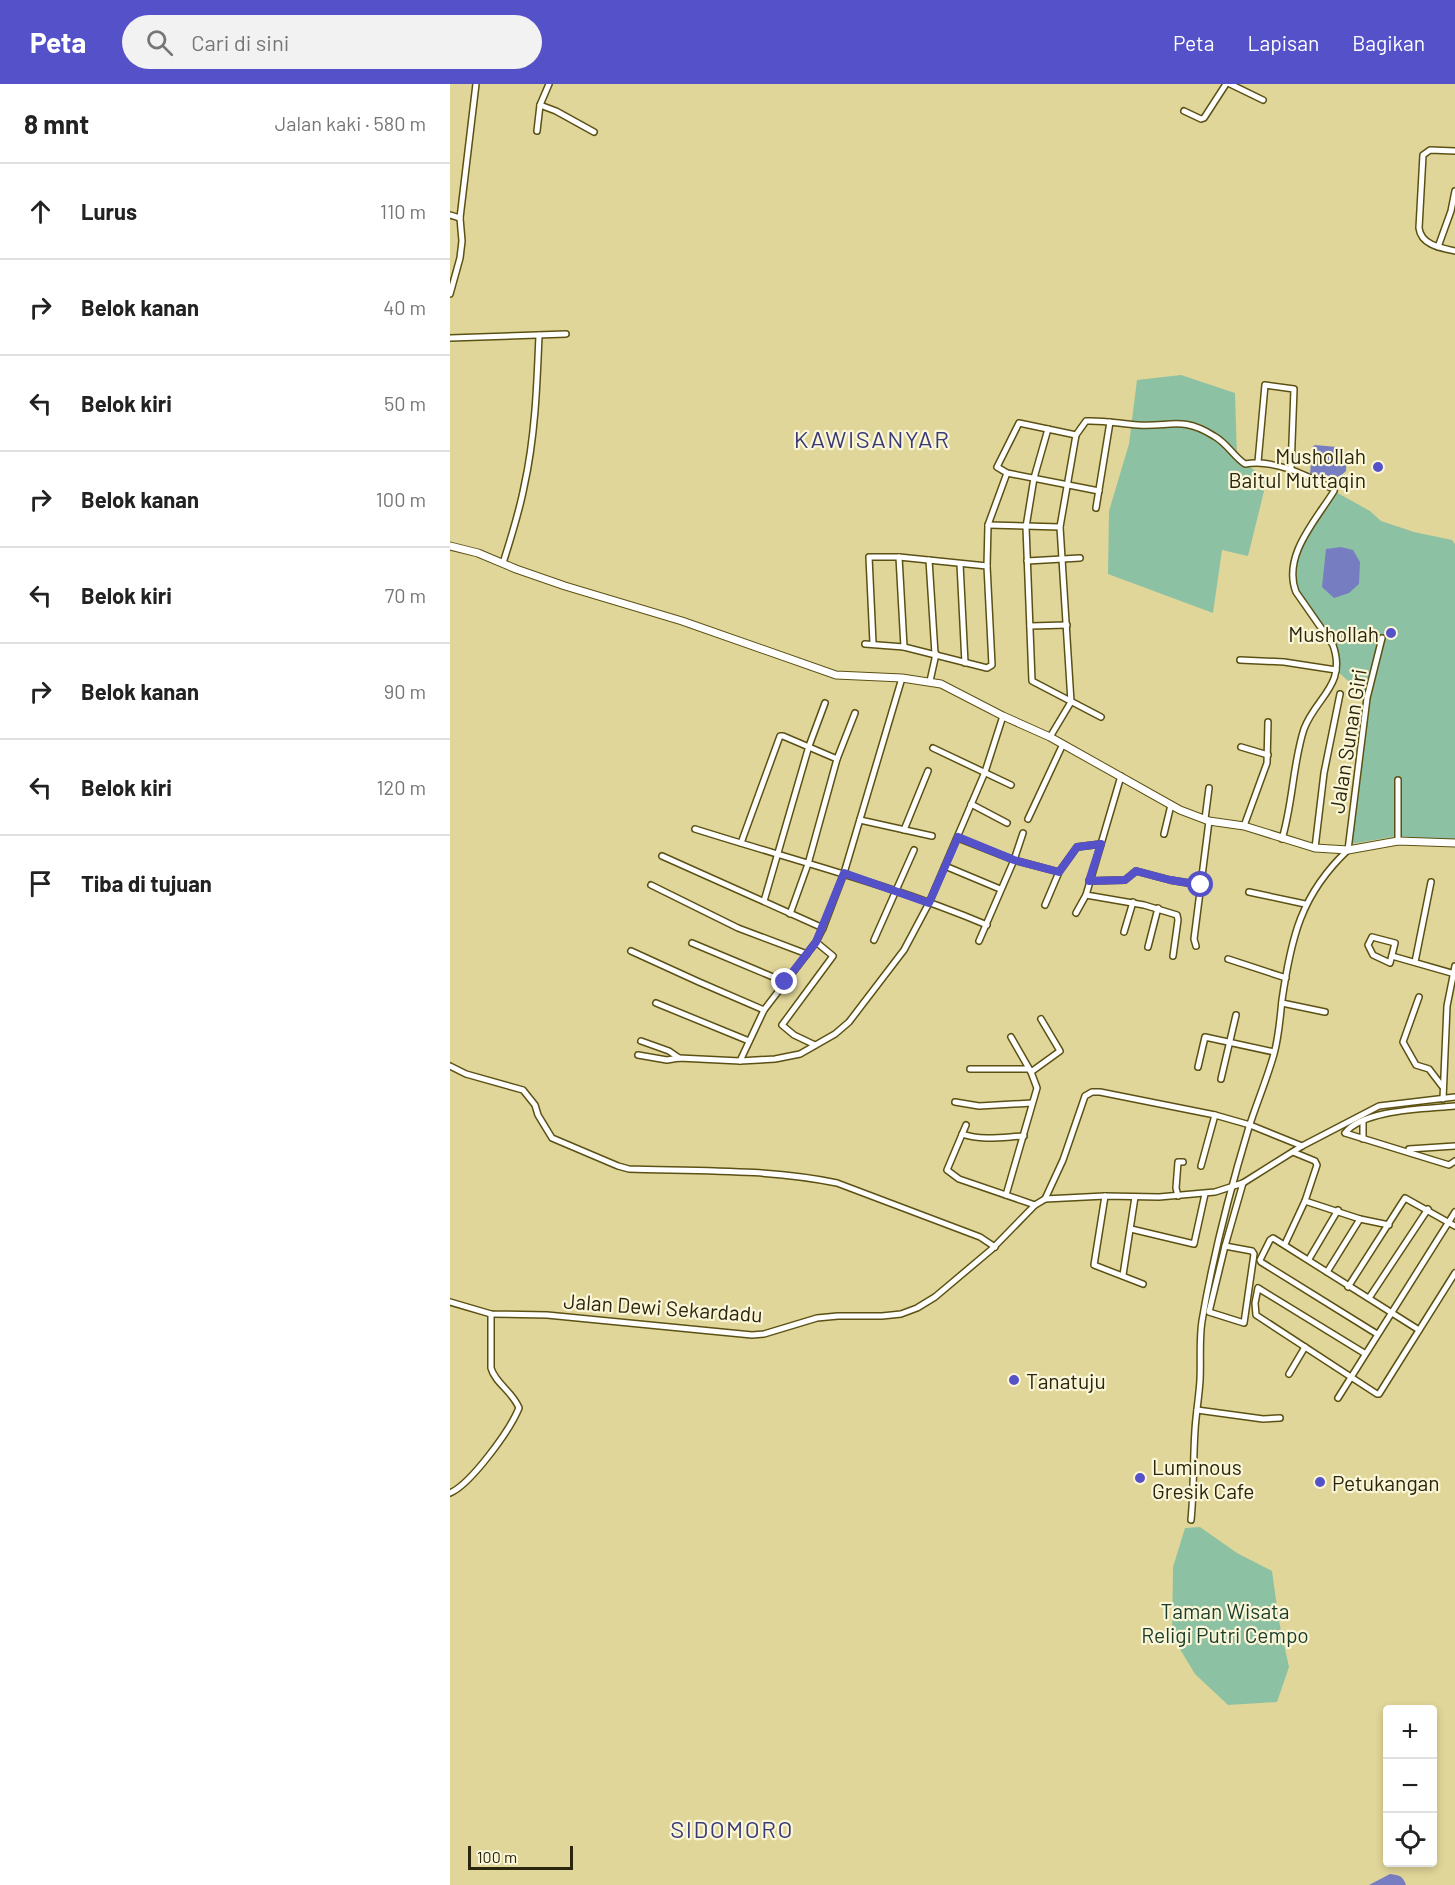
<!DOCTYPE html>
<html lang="id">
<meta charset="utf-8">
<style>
body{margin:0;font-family:Barlow,sans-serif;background:#f2f2f2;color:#222}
.controls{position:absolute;right:18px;bottom:18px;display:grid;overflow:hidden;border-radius:6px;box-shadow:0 3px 9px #0003}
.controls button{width:54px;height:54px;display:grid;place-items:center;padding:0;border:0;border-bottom:2px solid #e0e0e0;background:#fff;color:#222;font:30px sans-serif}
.scale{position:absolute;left:18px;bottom:15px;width:105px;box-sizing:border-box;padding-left:6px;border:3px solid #2a250d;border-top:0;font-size:16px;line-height:21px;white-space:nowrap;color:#2a250d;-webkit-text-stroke:4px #fbf6d8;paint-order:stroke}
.stop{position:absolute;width:18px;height:18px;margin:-14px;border:4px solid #5551c8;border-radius:50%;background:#fff}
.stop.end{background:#5551c8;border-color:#fff;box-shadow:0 2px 6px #0008}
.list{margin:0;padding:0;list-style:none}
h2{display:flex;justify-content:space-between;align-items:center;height:78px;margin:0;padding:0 24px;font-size:26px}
h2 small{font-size:20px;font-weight:400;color:#767676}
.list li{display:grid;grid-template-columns:39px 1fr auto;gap:18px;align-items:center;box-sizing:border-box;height:96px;padding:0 24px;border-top:2px solid #e0e0e0}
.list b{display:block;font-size:22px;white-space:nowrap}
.list em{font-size:20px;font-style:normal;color:#767676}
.icon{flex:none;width:33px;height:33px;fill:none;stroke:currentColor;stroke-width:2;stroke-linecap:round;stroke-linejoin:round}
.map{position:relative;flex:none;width:1005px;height:1801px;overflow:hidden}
header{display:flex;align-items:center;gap:36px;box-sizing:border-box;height:84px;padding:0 30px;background:#5551c8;color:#fff}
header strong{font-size:28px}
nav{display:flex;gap:33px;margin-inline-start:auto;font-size:21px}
.search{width:420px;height:54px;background:#f2f2f2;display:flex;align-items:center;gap:15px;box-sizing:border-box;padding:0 21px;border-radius:33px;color:#767676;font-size:22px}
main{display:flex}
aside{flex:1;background:#fff}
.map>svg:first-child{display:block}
</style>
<header>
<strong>Peta</strong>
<div class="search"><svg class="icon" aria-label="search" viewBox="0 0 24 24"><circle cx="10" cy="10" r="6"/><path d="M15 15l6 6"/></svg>Cari di sini</div>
<nav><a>Peta</a><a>Lapisan</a><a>Bagikan</a></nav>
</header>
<main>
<aside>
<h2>8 mnt<small>Jalan kaki · 580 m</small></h2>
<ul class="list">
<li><svg class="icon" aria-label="ahead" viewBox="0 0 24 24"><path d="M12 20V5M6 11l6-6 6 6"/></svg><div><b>Lurus</b></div><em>110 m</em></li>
<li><svg class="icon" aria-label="right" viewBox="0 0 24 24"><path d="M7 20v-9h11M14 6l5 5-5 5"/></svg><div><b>Belok kanan</b></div><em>40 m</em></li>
<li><svg class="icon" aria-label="left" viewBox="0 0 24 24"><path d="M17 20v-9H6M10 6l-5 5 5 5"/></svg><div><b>Belok kiri</b></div><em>50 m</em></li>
<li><svg class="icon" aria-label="right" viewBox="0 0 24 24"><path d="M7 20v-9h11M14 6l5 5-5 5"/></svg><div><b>Belok kanan</b></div><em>100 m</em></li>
<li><svg class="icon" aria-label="left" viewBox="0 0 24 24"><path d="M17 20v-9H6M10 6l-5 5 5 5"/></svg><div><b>Belok kiri</b></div><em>70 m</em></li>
<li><svg class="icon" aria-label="right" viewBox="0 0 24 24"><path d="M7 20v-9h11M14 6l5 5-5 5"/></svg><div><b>Belok kanan</b></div><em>90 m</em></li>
<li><svg class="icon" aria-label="left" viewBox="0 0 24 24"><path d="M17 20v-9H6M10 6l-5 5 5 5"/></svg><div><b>Belok kiri</b></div><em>120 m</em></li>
<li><svg class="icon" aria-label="arrive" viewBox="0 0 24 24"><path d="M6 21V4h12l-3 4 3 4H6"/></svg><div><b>Tiba di tujuan</b></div></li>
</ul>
</aside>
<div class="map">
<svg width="1005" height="1801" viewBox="0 0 1005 1801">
<rect width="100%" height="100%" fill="#e1d699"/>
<g fill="#8dc1a3">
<path d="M731,291L785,309L787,374L817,395L798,472L772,466L763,529L658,490L659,427L679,360L687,296Z"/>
<path d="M884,407L920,427L931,437L964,448L1002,456L1005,460V757L948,752L901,760L917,614L886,586L887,570L843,499L845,473Z"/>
<path d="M750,1443L787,1469L822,1487L829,1537L839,1583L827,1618L778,1621L745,1590L722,1552L723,1483L735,1444Z"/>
</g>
<g fill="#777dc1">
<path d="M865,361L887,363L897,370L896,387C886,397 872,397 860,391L862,363Z"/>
<path d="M891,463L903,466L910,478L909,500L899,509L884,514L872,503L876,465Z"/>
<path d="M940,1790C949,1791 953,1792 956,1801H919Z"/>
</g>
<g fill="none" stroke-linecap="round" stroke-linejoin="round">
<defs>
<g id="minor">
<path d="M780,0L813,16"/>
<path d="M90,21L106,27L144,48"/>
<path d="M734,27L751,35L754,34L776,0"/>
<path d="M87,47L90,21L99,0"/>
<path d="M1005,67L980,66L973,71L969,144C971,161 991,164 1005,167"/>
<path d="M0,131L10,134"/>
<path d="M988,163L1001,127L1005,107"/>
<path d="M0,210L10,174L12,157L10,134L26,0"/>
<path d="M0,254L116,250"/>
<path d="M598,345L584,394L576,443L582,597L651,633"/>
<path d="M626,351L569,339L547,383L557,389L649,407"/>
<path d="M808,378L815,301L844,305L841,385"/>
<path d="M646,424L660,338"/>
<path d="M538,441L610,443"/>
<path d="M449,473L454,563"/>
<path d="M479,476L485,570"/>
<path d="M577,477L630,474"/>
<path d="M53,479C61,454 69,429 74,403C85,354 87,302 89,251"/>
<path d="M510,480L515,579"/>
<path d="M580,542L617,541"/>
<path d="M423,559L419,473H449L537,482"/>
<path d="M415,560L454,563L537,584L542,581L537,482L538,441L557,389"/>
<path d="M790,576L834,578L886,586"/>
<path d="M480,597L486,570"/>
<path d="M600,653L621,618L610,443L626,351L636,337C654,336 671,340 688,341C721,343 732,332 764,352C777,359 783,372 795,380C823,375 854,390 879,403"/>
<path d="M791,663L818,671"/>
<path d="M483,664L561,701"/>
<path d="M671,692L636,811L694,821L727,831L728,836L723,872"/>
<path d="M948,696V757"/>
<path d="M521,720L557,739"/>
<path d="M578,735L613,660"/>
<path d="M755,735L759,704"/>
<path d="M410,736L482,752"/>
<path d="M794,742L817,679L818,638"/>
<path d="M245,745C343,776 442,801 537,841"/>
<path d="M454,746L478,687"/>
<path d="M714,750L721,721"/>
<path d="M508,754L564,776L609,788L595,821"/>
<path d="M832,755C843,719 843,678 854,645C866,613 897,601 883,561L846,508C832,472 866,436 884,407"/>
<path d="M291,759L330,652H333L387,675"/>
<path d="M865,764L874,689L890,610"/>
<path d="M212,772L373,844"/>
<path d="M495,782L550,805"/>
<path d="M609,788L627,763L651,760"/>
<path d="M639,797L675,796L686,787L720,796L751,801"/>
<path d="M201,801L288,844L357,870"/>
<path d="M799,808L855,820"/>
<path d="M314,817L359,662L375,619"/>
<path d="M626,829L636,811"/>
<path d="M340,830L358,780L387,675L405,629"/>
<path d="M674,848L683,818"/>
<path d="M922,853L945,859L940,879L923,871L918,861Z"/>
<path d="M424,856L464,766"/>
<path d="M529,857L564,776L573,749"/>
<path d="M242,859L335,898"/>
<path d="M746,862L744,855L759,737"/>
<path d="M698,863L708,824"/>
<path d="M181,867L249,898L314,926"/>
<path d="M942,872L1005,890"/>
<path d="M778,875L836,894"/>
<path d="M965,878L981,798"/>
<path d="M969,913L953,958L966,981L979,985L992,1002"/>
<path d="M206,919L299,957"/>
<path d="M832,919L875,928"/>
<path d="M191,957L219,967L229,974"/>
<path d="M365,961L344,951L332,941L383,872L366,858"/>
<path d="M188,971L217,976L229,974L290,977L325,975L350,970L385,950L399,938L454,866L479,819L535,688L553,632"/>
<path d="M290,977L314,926L366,858L373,844L394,789L452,594"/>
<path d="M0,982L16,990L73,1006L85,1021L88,1031L102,1054L168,1082L179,1085C248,1087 319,1085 387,1099L530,1153L545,1163"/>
<path d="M748,983L755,953L824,968"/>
<path d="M520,985H579"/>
<path d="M581,988L610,967L591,935"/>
<path d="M771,995L786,931"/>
<path d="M993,1015L997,922L1005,882"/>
<path d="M505,1018L529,1022L582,1019"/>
<path d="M1005,1022C976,1025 914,1025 895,1049L999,1081L1005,1077"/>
<path d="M913,1037V1055"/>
<path d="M516,1041L497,1086L509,1095L585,1121"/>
<path d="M512,1050C533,1057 553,1053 574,1052"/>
<path d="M959,1065L1005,1062"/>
<path d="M751,1082L765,1031"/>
<path d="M556,1111L587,1004L581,988L561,953"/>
<path d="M655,1112L644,1181L693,1200"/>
<path d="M728,1112L726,1104L728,1078H733"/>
<path d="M595,1115L613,1076L635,1012L642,1008H650L765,1031L800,1041L852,1062"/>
<path d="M855,1117L910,1135L939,1141"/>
<path d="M681,1145L744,1160L755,1110"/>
<path d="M835,1160L855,1117L867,1081L865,1077L843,1068"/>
<path d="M775,1162L802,1167L804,1170L794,1239L759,1228Z"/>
<path d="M775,1162L793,1099"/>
<path d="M859,1175L888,1126"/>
<path d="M877,1188L910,1135"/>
<path d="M673,1191L685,1113"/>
<path d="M898,1203L955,1114L1005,1142"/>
<path d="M919,1214L978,1125"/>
<path d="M0,1218L41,1230L97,1231L302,1251L314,1250L367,1234L388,1232H432L451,1230L467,1224L485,1213L542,1165L585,1121L595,1115L655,1112L709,1113L765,1108L793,1099L852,1062L929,1022L1005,1013"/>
<path d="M927,1250L811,1178L810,1176L820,1156L823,1154L969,1246"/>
<path d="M914,1269L808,1204L805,1219L806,1231L927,1310H929L1005,1189"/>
<path d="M839,1290L855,1263"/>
<path d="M888,1314L1005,1128"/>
<path d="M747,1326L813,1335L830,1334"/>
<path d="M0,1409C21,1400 60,1346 69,1324C63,1308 45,1299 41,1284V1230"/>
<path d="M741,1436C744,1406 743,1376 745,1346C746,1329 749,1313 750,1296C751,1277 749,1256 752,1237C763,1172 780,1106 799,1043C807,1018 817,995 824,970C829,952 830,934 832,916C841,854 851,810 898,766L917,614L932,554"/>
</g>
<path id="tertiary" d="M0,462L28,469L66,485L115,502L232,537L386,591L452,594L491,600L553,632L600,653L730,726L759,737L794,742L865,764L898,766L948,757L1005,759"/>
</defs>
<use href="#minor" stroke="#5c5114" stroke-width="8"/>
<use href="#tertiary" stroke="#5c5114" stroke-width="9"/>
<use href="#minor" stroke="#fff" stroke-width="5"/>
<use href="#tertiary" stroke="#fff" stroke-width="7"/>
</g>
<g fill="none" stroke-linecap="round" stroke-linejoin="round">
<path stroke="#5551c8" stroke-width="8" d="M335,898L366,858L394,789L479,819L508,753L564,776L609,788L627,763L651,760L639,797L675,796L686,787L720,796L751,801"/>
</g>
<g fill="#5551c8" stroke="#fbf6d8" stroke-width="2">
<circle cx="928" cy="383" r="6"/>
<circle cx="941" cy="549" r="6"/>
<circle cx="564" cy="1296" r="6"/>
<circle cx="690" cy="1394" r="6"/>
<circle cx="870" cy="1398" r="6"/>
</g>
<g text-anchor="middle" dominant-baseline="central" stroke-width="4.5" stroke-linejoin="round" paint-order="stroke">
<g font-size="21" fill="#2a250d" stroke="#fbf6d8" text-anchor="start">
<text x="916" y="371" text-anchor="end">Mushollah<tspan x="916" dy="24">Baitul Muttaqin</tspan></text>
<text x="929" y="549" text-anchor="end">Mushollah</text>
<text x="576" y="1296">Tanatuju</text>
<text x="702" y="1382">Luminous<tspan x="702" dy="24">Gresik Cafe</tspan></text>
<text x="882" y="1398">Petukangan</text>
</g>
<g font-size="21" fill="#2a250d" stroke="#fbf6d8">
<text transform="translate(897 657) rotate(-81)">Jalan Sunan Giri</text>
<text transform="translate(213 1223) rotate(4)">Jalan Dewi Sekardadu</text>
</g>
<g font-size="21" fill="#1a3d2b" stroke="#fbf6d8">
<text x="775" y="1526">Taman Wisata<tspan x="775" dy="24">Religi Putri Cempo</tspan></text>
</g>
<g font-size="24" letter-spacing="1.5" fill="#393b77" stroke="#fbf6d8">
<text x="422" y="354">KAWISANYAR</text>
<text x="282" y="1744">SIDOMORO</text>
</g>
</g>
</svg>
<div class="controls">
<button>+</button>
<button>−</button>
<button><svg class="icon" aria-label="locate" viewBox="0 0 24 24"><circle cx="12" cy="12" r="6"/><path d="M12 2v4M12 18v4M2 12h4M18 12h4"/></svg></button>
</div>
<div class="scale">100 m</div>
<div class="stop" style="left:751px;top:801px"></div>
<div class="stop end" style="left:335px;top:898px"></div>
</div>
</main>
